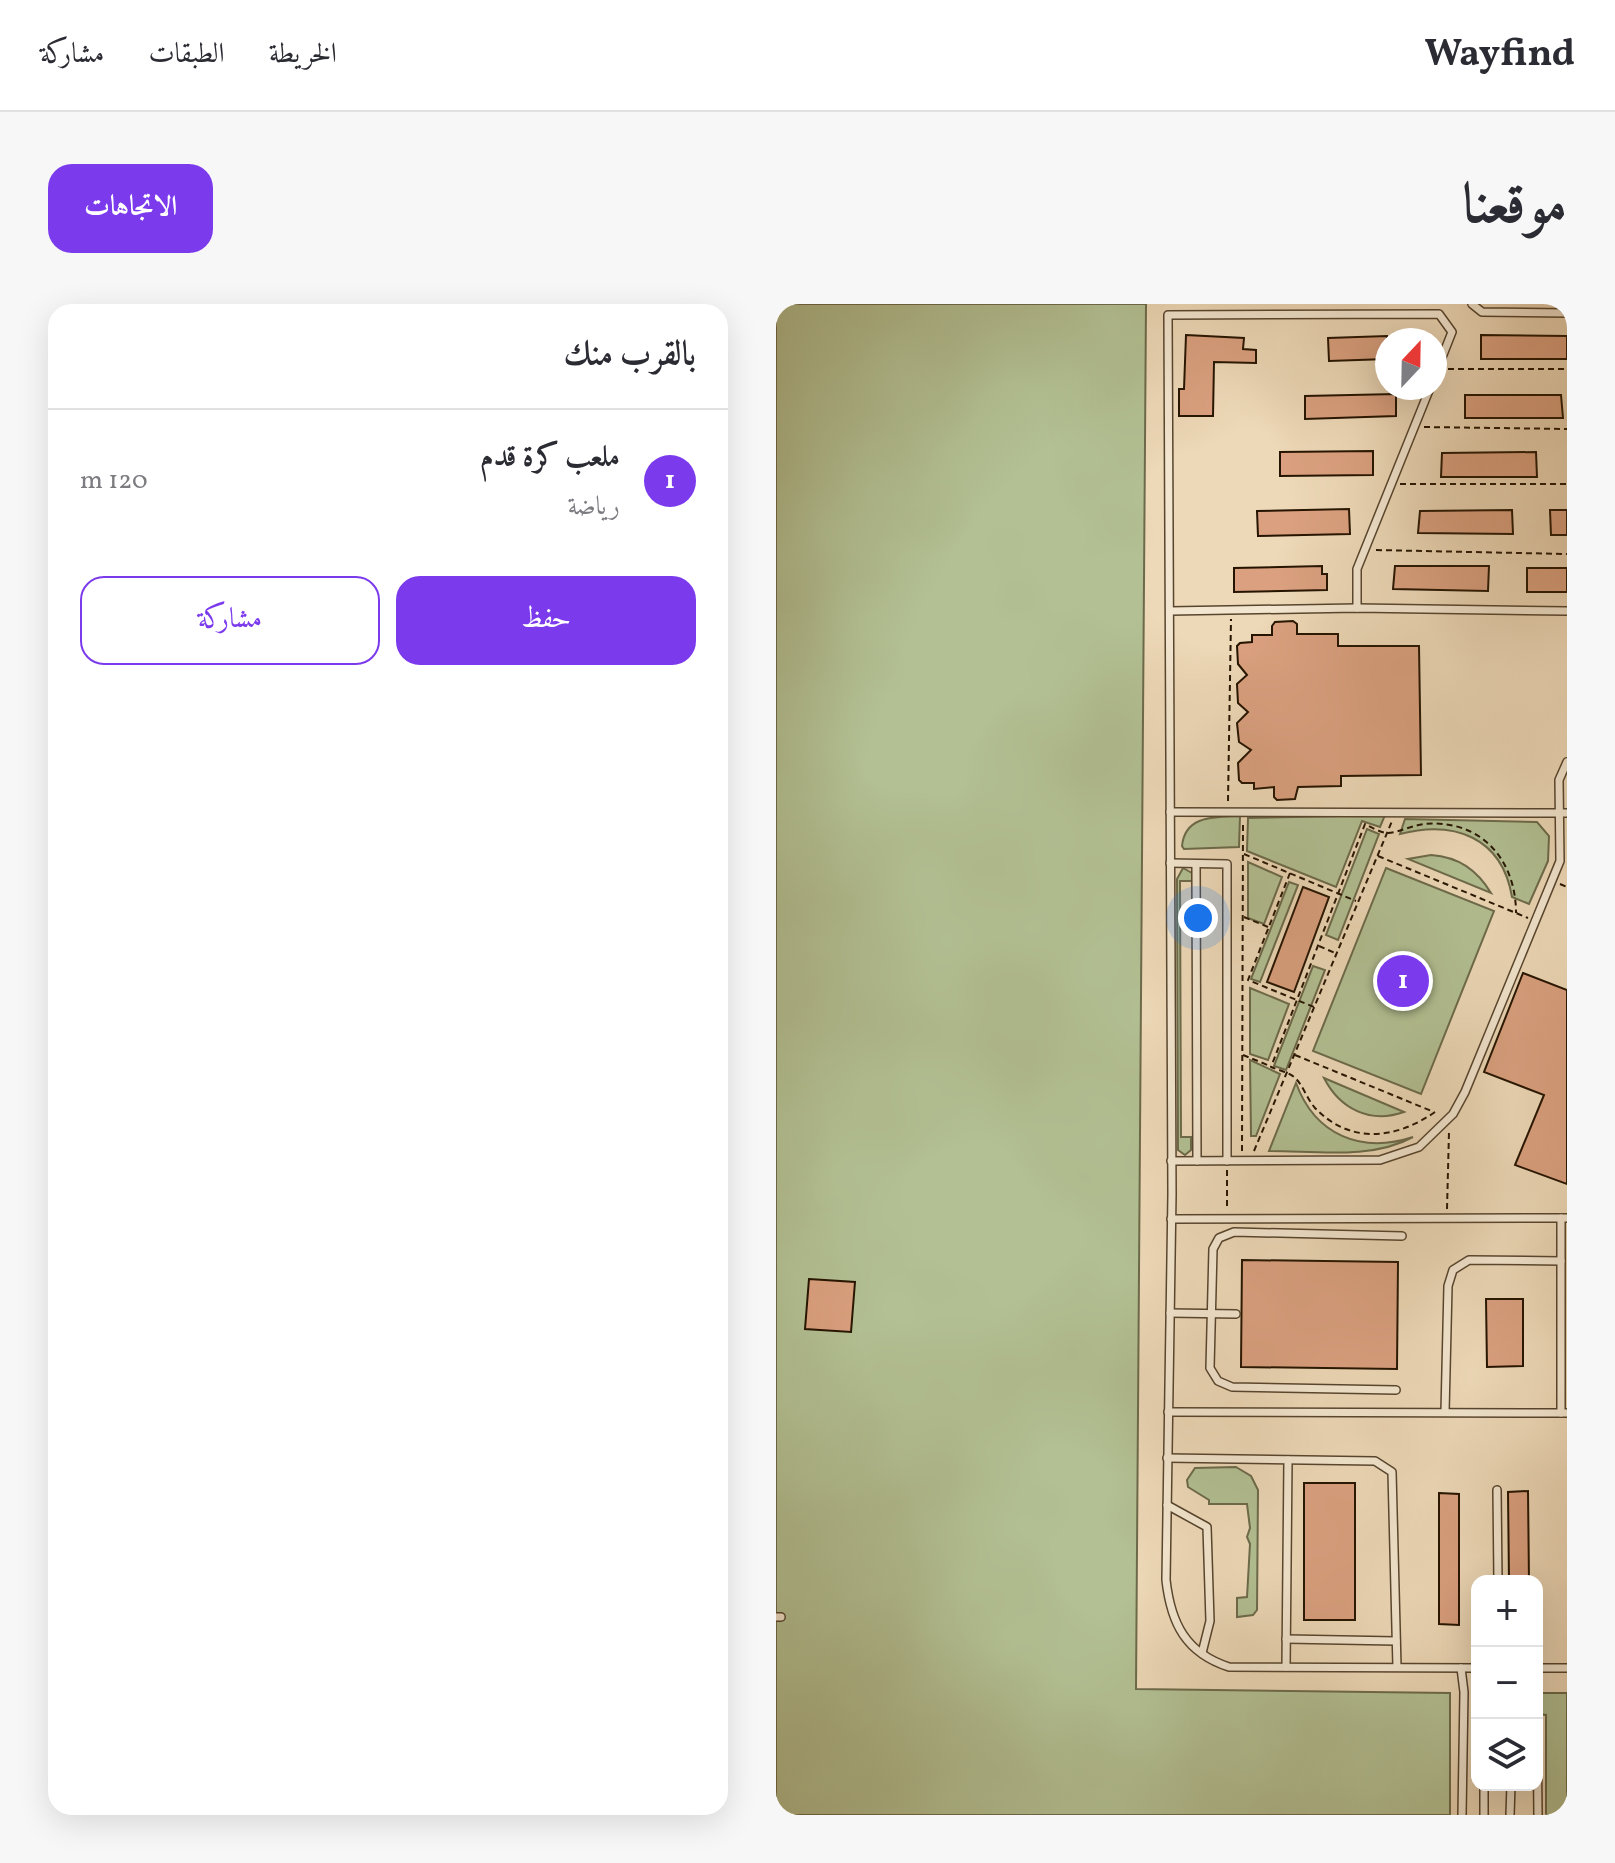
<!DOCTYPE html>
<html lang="ar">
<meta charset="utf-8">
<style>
body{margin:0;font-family:Vollkorn,Amiri,serif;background:#f7f7f7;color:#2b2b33;direction:rtl}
.controls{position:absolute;right:24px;bottom:24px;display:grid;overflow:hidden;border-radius:16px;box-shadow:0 8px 32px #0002}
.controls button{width:72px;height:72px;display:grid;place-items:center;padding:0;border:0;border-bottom:2px solid #e1e1e2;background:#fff;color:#2b2b33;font:40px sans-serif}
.compass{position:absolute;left:599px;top:24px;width:72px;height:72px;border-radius:50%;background:#fff;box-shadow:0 8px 32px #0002;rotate:22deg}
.you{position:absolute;left:422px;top:614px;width:28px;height:28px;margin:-20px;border:6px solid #fff;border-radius:50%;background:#1a73e8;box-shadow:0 0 0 12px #1a73e833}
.badge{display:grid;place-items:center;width:52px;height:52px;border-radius:50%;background:#7c3aed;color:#fff;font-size:26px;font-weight:700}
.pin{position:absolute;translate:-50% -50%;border:4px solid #fff;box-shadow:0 2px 8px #0006}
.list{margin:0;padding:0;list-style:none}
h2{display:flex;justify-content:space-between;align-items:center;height:104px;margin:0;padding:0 32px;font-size:34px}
h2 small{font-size:26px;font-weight:400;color:#7c7c81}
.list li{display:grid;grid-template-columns:52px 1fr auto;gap:24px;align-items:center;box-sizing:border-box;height:144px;padding:0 32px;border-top:2px solid #e1e1e2}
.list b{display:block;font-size:30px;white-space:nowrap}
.list p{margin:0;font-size:26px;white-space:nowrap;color:#7c7c81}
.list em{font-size:26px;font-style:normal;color:#7c7c81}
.actions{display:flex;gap:16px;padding:24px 32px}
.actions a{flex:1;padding:18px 0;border:2px solid #7c3aed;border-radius:24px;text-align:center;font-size:28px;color:#7c3aed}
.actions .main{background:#7c3aed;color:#fff}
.icon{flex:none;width:44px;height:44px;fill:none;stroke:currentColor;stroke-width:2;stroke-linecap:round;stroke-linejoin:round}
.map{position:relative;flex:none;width:791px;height:1511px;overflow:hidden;direction:ltr;border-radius:24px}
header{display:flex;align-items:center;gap:48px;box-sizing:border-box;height:112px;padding:0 40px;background:#fff;border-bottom:2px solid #e1e1e2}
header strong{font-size:38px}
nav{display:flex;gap:44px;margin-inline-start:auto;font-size:28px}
.intro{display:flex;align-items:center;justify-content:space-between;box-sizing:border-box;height:192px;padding:0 48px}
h1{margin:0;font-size:56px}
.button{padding:20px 36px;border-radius:24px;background:#7c3aed;color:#fff;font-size:28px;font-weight:700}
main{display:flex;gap:48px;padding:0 48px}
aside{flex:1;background:#fff;border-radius:24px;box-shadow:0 8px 32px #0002}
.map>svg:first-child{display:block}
</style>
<header>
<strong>Wayfind</strong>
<nav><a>الخريطة</a><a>الطبقات</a><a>مشاركة</a></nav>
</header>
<div class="intro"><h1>موقعنا</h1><a class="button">الاتجاهات</a></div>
<main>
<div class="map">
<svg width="791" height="1511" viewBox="0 0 791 1511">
<rect width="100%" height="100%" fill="#edd8b7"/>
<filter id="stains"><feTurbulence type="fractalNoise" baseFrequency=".0025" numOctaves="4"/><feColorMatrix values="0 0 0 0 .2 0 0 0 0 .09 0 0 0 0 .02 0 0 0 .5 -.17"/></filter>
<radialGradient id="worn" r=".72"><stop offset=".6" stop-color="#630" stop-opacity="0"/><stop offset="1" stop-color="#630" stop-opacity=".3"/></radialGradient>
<g fill="#b2c093" stroke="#6c6a4a" stroke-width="2">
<path d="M0,0H370L360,1385L674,1389V1511H0Z"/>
<path d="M609,511L604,523L586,517L560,583L471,547L472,514Z"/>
<path d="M464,512L463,543L408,545L406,542C409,511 439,513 464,512Z"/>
<path d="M629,515L761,518L773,532L772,557L753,600L736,593C726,533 678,516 624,530Z"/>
<path d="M591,525L603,530L562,636L550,631Z"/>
<path d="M655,551C683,553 701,566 715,589L632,555Z"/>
<path d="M472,558L506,573L488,620L472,614Z"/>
<path d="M407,564L416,569V577H404L405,833H415V846L409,851L402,846L401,575Z"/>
<path d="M610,564L718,607L645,790L537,747Z"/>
<path d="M513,578L522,581L484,678L475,675Z"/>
<path d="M537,662L549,666L510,766L498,762Z"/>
<path d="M474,684L513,700L492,756L474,750Z"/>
<path d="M474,756L504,770L480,832H475Z"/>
<path d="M548,774L628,808C594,820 564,805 548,774Z"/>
<path d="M520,779C539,831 585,850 637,833C595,856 540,847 493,847Z"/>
<path d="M460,1163L475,1172L482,1186L481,1306L477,1311L461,1313V1294L471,1293L474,1240L471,1233L474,1224L471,1200H433V1196L412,1183L411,1176L419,1164Z"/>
<path d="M761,1389H791V1511H770V1411L761,1410Z"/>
</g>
<g fill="#daa07f" stroke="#251400" stroke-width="2">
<path d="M410,31L468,34L467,45L480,46V59L438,58L437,112H403V85H408Z"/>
<path d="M705,31L791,32V55H705Z"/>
<path d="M611,32V55L553,57L552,34Z"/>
<path d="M620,90V112L529,115V92Z"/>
<path d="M689,91H785L787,114H689Z"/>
<path d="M597,147V171L504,172V148Z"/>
<path d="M760,148L761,173H665L666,149Z"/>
<path d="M573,205L574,230L482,232L481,207Z"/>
<path d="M736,206L737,230L642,229L644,207Z"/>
<path d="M774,206H791V231H775Z"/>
<path d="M546,262V270H551V286L458,288V264Z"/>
<path d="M619,262H713L712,287L617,285Z"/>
<rect x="751" y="264" width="40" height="24"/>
<path d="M517,317L521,320V330H562V342H643L645,471L565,472V482L522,483L519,495L501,496L498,493V483L478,485V479H466L463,476L462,459L475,446L463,438L461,419L472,408L462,399L461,380L471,371L462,360L461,342L464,339L476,338V331H496V322L499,318Z"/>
<path d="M527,583L553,593L518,688L491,678Z"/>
<path d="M747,669L791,686V880L739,861L768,791L708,768Z"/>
<path d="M466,956L622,958L621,1065L465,1063Z"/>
<path d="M33,975L79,978L75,1028L29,1025Z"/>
<path d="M710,995H747V1062L711,1063Z"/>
<rect x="528" y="1179" width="51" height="137"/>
<path d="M752,1187L753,1277H733L732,1188Z"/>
<path d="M663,1189L683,1190V1321L663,1320Z"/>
</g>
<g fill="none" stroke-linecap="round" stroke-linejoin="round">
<defs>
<g id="lane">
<path d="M696,0L706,8L791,9"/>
<path d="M659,71L676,28L663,10L392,11L396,890L390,1276C395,1320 410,1349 453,1363L701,1364"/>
<path d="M581,304V265L654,84"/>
<path d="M394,307L581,304L791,307"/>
<path d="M394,508L791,509"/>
<path d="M394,559L451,560V857"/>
<path d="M420,560L421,857"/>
<path d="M395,857L604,856L643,843L677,810L689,788L784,557L783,476L791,458"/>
<path d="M785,914V1109"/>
<path d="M395,915L791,914"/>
<path d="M394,1009L460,1010"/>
<path d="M620,1086L456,1083L442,1077L434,1064L437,945L443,934L458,928L626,932"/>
<path d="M392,1108L791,1109"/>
<path d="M669,1108L672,982L677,966L693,956L785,957"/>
<path d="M391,1154L599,1157L616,1168L621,1363"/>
<path d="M721,1186L722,1277"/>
<path d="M391,1201L431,1223L434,1317L426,1349"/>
<path d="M0,1313H5"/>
<path d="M510,1335L620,1337"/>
<path d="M510,1363L512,1156"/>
<path d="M685,1364L688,1388L686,1511"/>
<path d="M761,1364H791"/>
<path d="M761,1417L762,1511"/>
<path d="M708,1481V1511"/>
<path d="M734,1511L735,1481"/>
</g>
</defs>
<use href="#lane" stroke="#57452e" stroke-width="10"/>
<g stroke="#251400" stroke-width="2" stroke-dasharray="6 4" stroke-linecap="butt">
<path d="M672,65H791"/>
<path d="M648,123L791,125"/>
<path d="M624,180H791"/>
<path d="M600,246L791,250"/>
<path d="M452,497L455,315"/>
<path d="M468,550L580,597"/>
<path d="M602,552L752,614"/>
<path d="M514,569L472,676L538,703"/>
<path d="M784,580L791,583"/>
<path d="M468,613L492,623"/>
<path d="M543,642L559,649"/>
<path d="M467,751L494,762"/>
<path d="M519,751L658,808"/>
<path d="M659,808C620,835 575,841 539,804C531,795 526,779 518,773C512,768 502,766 495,763L589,520C595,523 605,529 612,529C624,528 637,521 649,520C705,515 740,556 740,609"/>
<path d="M466,847L467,518"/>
<path d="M478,847L616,517"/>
<path d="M451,866V903"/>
<path d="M671,905L673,828"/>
</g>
<use href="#lane" stroke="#f3e6d0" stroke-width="7"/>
</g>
<rect width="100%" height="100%" filter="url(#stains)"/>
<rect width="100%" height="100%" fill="url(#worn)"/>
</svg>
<div class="controls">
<button>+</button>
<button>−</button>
<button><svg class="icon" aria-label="layers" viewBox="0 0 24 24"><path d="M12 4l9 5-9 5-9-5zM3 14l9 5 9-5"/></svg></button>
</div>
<svg class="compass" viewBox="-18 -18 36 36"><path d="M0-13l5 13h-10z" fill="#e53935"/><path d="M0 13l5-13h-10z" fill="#7c7c81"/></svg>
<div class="you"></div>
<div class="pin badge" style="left:627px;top:677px">1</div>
</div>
<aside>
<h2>بالقرب منك<small></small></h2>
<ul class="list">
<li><span class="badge">1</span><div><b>ملعب كرة قدم</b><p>رياضة</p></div><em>120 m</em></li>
</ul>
<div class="actions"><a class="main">حفظ</a><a>مشاركة</a></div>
</aside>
</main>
